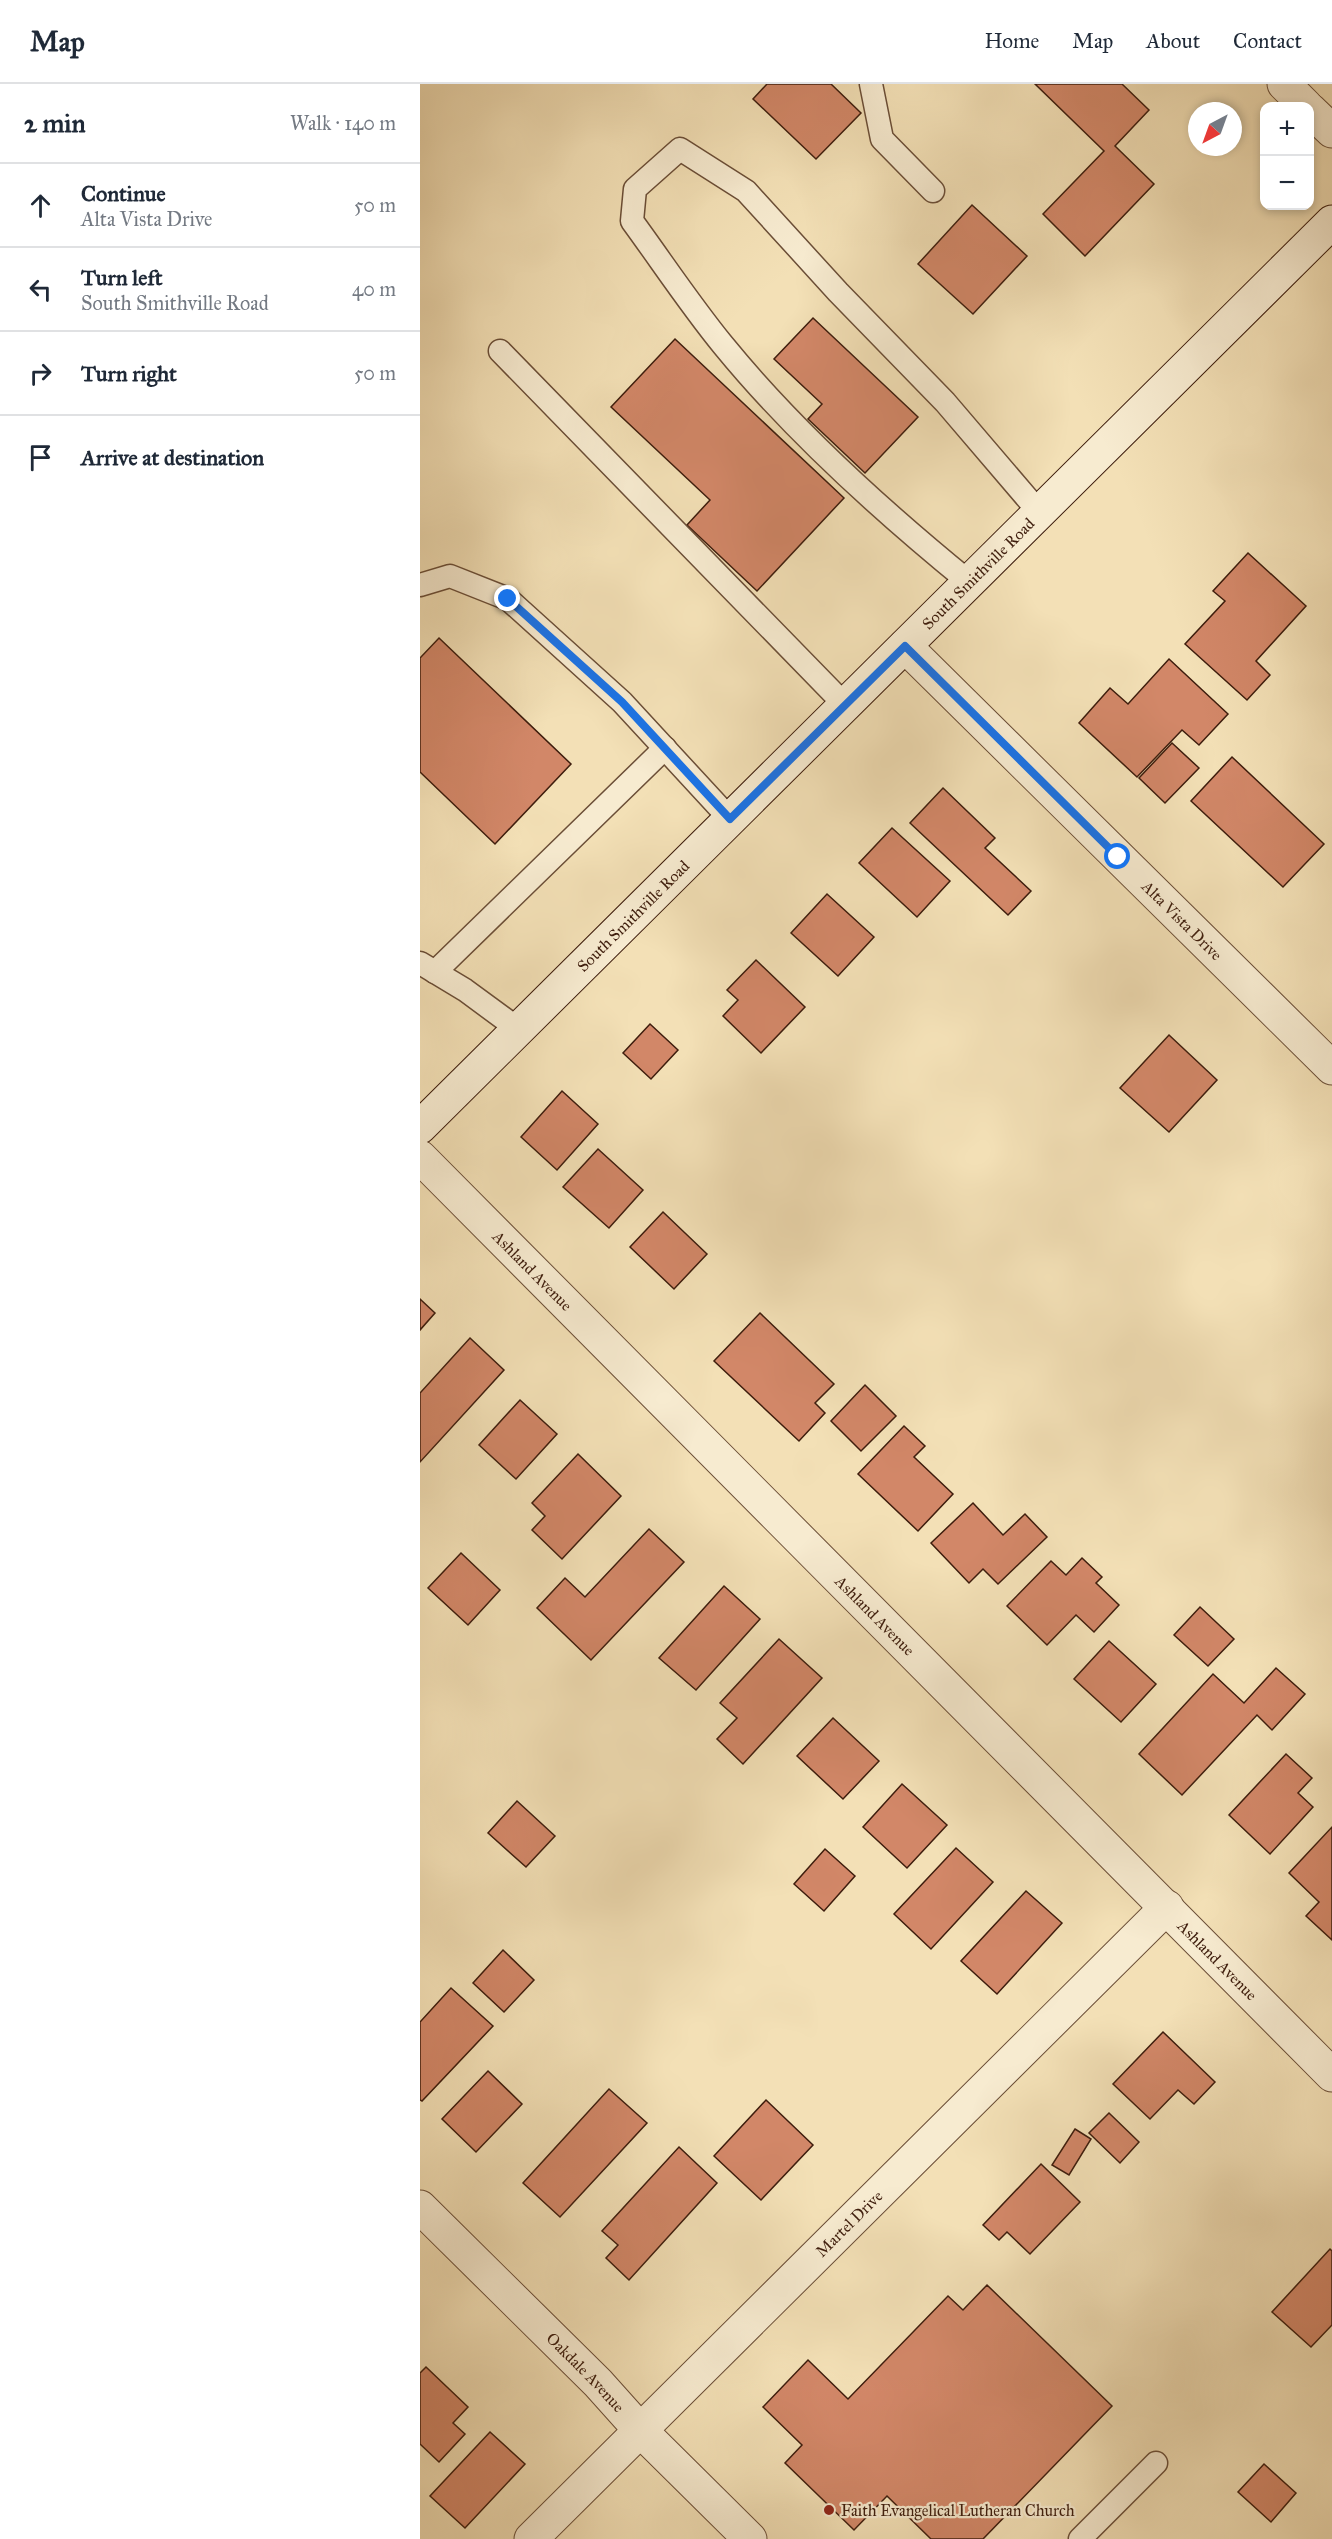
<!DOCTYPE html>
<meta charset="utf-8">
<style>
body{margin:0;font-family:"IM FELL Great Primer",serif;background:#f2f2f3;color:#1f2937}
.controls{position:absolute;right:18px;top:18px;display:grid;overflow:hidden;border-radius:12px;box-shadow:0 3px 9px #0003}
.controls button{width:54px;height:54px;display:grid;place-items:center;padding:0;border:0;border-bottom:2px solid #e0e1e3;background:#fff;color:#1f2937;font:30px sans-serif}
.compass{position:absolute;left:768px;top:18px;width:54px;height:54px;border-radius:50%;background:#fff;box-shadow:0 3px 9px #0003;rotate:221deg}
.stop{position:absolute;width:18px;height:18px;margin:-14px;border:4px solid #1a73e8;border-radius:50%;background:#fff}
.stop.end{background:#1a73e8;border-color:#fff;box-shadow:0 2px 6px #0008}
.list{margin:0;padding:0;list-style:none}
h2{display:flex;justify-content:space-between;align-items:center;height:78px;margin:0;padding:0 24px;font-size:26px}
h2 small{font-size:20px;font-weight:400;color:#747a83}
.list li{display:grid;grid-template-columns:39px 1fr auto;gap:18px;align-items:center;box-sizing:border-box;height:84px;padding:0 24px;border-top:2px solid #e0e1e3}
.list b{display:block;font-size:22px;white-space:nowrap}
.list p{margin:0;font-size:20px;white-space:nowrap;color:#747a83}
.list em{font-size:20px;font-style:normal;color:#747a83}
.icon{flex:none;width:33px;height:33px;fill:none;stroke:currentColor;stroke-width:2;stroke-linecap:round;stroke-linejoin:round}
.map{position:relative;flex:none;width:912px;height:2455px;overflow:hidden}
header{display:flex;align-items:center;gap:36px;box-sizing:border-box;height:84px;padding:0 30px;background:#fff;border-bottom:2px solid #e0e1e3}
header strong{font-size:28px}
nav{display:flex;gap:33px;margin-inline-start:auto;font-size:21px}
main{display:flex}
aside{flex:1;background:#fff}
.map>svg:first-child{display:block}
</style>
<header>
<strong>Map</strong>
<nav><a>Home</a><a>Map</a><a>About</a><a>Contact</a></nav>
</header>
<main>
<aside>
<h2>2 min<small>Walk · 140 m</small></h2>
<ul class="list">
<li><svg class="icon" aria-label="ahead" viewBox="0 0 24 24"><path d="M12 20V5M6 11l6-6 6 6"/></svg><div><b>Continue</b><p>Alta Vista Drive</p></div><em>50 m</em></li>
<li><svg class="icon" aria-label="left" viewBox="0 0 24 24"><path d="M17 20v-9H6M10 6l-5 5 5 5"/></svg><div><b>Turn left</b><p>South Smithville Road</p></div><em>40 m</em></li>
<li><svg class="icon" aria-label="right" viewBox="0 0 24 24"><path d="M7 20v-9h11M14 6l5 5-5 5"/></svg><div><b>Turn right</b></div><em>50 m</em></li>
<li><svg class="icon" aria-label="arrive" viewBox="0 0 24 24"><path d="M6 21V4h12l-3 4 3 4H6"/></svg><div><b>Arrive at destination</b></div></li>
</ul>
</aside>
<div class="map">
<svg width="912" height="2455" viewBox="0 0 912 2455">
<rect width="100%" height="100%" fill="#f3e0b6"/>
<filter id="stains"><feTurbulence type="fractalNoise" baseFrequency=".00333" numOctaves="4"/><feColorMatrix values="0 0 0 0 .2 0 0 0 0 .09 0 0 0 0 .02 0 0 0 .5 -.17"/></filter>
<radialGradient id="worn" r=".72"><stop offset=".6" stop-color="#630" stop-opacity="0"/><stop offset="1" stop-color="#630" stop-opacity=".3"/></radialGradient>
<g fill="#d28768" stroke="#3e1d0d" stroke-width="1.5">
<path d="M347,0H411L441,29L396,75L333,15Z"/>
<path d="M615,0H702L729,26L695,62L734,100L665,172L623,130L684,67Z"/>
<path d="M552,121L607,172L553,230L498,180Z"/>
<path d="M393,234L498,333L445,389L388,335L402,320L354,275Z"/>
<path d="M255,255L424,414L337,507L267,441L290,416L191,323Z"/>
<path d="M828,469L886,522L836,577L850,591L827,616L765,560L805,517L793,507Z"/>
<path d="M19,554L151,680L75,760L0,688V574Z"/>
<path d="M749,575L808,630L779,661L762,646L717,693L659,639L690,604L708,620Z"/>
<path d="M752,659L779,684L745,719L719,694Z"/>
<path d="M812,673L904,760L863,803L771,717Z"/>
<path d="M523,704L575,754L565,764L611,807L588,831L490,739Z"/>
<path d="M472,744L530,797L497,833L439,779Z"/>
<path d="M407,810L454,853L418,892L371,849Z"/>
<path d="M336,876L385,923L341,969L303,932L318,916L307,906Z"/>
<path d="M230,940L258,966L231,995L203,969Z"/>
<path d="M749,951L797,996L749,1048L700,1004Z"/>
<path d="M142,1007L178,1040L137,1086L101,1053Z"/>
<path d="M178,1065L223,1106L189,1144L143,1103Z"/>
<path d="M243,1128L287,1170L254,1205L210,1163Z"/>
<path d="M0,1215L15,1229L0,1246Z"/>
<path d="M340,1229L414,1300L395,1319L405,1329L379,1357L294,1277Z"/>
<path d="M50,1254L84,1286L0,1378V1309Z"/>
<path d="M445,1301L476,1332L441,1367L411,1337Z"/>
<path d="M100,1316L137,1350L96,1395L59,1361Z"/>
<path d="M484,1342L505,1362L494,1373L533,1410L498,1447L438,1390Z"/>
<path d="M158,1370L201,1412L142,1475L112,1446L125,1432L112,1419Z"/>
<path d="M553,1419L583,1451L605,1430L627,1453L578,1500L563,1485L549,1499L511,1459Z"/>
<path d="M229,1445L264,1478L171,1576L117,1524L145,1494L165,1513Z"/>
<path d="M41,1469L80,1506L48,1541L8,1504Z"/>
<path d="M662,1474L682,1493L676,1499L699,1521L674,1548L656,1531L627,1561L587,1522L631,1477L646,1491Z"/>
<path d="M304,1502L340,1535L276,1606L239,1574Z"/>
<path d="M780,1523L814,1555L788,1582L754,1551Z"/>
<path d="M359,1555L402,1594L323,1680L297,1655L317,1634L300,1619Z"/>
<path d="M689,1557L736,1600L701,1638L654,1595Z"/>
<path d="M856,1584L885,1610L852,1646L837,1631L762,1711L719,1670L793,1590L824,1619Z"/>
<path d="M413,1634L459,1677L423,1715L377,1672Z"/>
<path d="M866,1670L892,1694L878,1709L893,1723L850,1770L809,1731Z"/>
<path d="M482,1700L527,1741L487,1784L443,1743Z"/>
<path d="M97,1717L135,1752L106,1783L68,1749Z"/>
<path d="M912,1743V1856L886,1832L899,1818L869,1789Z"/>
<path d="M536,1764L573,1798L511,1865L474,1830Z"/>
<path d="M405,1765L435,1792L404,1827L374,1800Z"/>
<path d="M606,1807L642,1839L577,1910L541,1877Z"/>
<path d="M83,1866L114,1896L84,1928L53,1899Z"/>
<path d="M31,1904L73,1942L2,2017L0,2016V1938Z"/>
<path d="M743,1948L795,1998L774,2020L758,2006L730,2035L693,2000Z"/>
<path d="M68,1987L102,2020L56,2068L22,2035Z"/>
<path d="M189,2005L227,2039L140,2133L103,2099Z"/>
<path d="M346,2016L393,2061L341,2116L294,2072Z"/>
<path d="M689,2029L719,2058L700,2079L669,2049Z"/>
<path d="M655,2045L671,2055L649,2091L632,2081Z"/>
<path d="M259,2063L297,2099L209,2196L186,2174L198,2161L182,2147Z"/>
<path d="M621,2080L660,2118L610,2170L587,2148L579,2156L563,2141Z"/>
<path d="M910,2165L912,2167V2241L891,2263L852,2228Z"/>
<path d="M567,2201L692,2322L563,2455H511L467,2412L434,2446L365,2379L382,2361L343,2323L388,2276L428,2315L528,2212L543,2226Z"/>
<path d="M6,2283L48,2323L33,2339L45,2350L19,2378L0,2360V2289Z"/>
<path d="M70,2348L105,2380L45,2444L10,2412Z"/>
<path d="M844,2380L876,2409L851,2438L818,2408Z"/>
</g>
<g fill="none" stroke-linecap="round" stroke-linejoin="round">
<defs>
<g id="lane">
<path d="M451,0L462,55L513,107"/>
<path d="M80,267L425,621"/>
<path d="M549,498C463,428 374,348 303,261C271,222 242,178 212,137L215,105L260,65L326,107L418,208L525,318L619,428"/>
<path d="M0,501L30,492L88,515L202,618L310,735"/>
<path d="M0,879L45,906L98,945"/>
<path d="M15,888L245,664"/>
<path d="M660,2455L736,2379"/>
</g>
<g id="street">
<path d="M864,0L886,22"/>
<path d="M890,26L912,47"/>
<path id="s1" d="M485,562L912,984"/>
<path id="s2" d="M0,1073L912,1991"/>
<path id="s3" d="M0,2123L178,2299L221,2347L330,2455"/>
<path id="s4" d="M111,2455L747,1823"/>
</g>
<g id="secondary">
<path id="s5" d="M0,1043L912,138"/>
</g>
</defs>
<use href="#lane" stroke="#6b4e37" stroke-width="25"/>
<use href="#street" stroke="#6b4e37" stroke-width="35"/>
<use href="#secondary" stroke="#3e1d0d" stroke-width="35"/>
<use href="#lane" stroke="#f7ebd0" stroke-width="22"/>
<use href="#street" stroke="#f7ebd0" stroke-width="33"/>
<use href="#secondary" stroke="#f7ebd0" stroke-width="33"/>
</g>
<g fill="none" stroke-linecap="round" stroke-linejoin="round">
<path stroke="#1a73e8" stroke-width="8" d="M88,515L202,618L310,735L485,562L698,773"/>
</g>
<circle fill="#8f2418" stroke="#f7ebd0" stroke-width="2" cx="409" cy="2426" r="6"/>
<g text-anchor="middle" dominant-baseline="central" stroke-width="4.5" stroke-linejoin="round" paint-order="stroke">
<g font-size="16" fill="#3e1d0d" stroke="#f7ebd0">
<text stroke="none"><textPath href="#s5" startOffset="786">South Smithville Road</textPath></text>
<text stroke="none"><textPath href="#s5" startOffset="300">South Smithville Road</textPath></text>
<text stroke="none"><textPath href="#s1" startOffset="390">Alta Vista Drive</textPath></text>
<text stroke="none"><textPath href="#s2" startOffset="160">Ashland Avenue</textPath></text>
<text stroke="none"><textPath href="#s2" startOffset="646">Ashland Avenue</textPath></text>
<text stroke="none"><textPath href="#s2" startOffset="1132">Ashland Avenue</textPath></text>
<text stroke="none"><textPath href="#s4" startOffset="448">Martel Drive</textPath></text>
<text stroke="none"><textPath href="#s3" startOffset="234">Oakdale Avenue</textPath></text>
</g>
<g font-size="16" fill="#3e1d0d" stroke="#f7ebd0" text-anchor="start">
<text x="421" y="2426">Faith Evangelical Lutheran Church</text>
</g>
</g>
<rect width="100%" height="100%" filter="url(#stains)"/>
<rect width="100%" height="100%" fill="url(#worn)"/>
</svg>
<div class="controls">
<button>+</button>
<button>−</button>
</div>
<svg class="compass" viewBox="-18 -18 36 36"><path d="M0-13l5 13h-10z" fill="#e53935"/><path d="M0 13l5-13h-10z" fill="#747a83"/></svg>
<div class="stop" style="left:698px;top:773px"></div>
<div class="stop end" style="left:88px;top:515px"></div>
</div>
</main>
